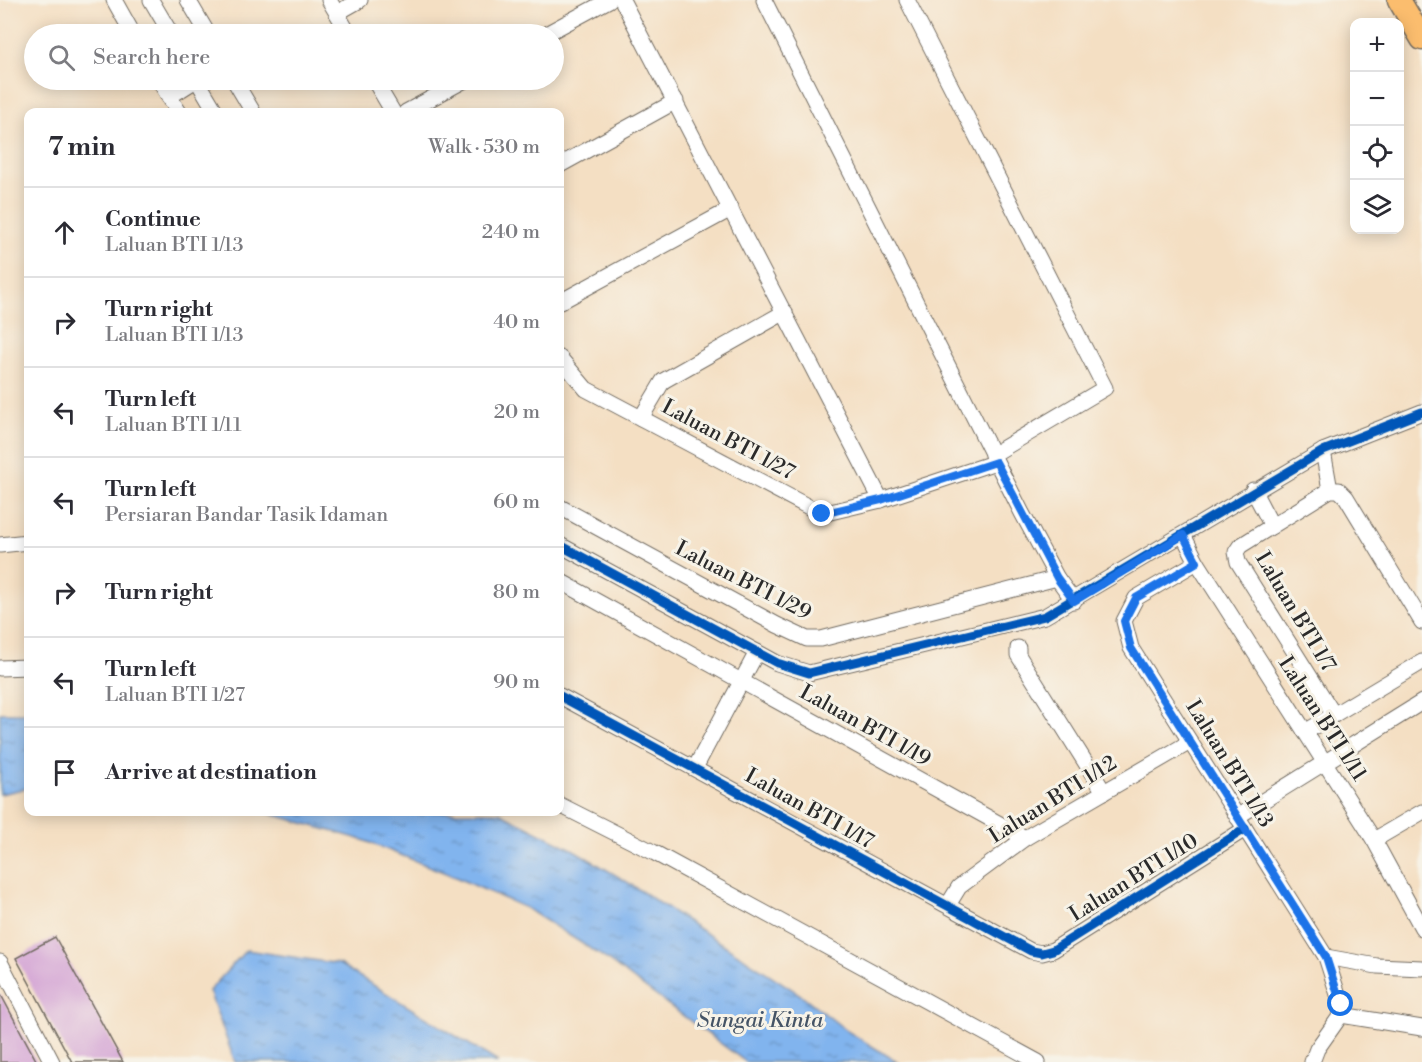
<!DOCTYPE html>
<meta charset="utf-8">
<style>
body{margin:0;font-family:"Libre Bodoni",serif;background:#f2f2f3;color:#2b2b33}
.controls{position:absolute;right:18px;top:18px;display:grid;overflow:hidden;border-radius:12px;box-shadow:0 3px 15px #0003}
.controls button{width:54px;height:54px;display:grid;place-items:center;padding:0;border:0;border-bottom:2px solid #e1e1e2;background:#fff;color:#2b2b33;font:30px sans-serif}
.stop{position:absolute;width:18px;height:18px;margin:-14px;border:4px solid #1a73e8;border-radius:50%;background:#fff}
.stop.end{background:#1a73e8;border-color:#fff;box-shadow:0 2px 6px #0008}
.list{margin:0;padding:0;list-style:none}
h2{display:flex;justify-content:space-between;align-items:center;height:78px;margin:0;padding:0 24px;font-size:26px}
h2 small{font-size:20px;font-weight:400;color:#7c7c81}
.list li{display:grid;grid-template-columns:39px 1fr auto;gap:18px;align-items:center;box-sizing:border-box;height:90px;padding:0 24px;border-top:2px solid #e1e1e2}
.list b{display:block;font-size:22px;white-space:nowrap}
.list p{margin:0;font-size:20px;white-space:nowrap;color:#7c7c81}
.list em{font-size:20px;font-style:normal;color:#7c7c81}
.icon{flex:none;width:33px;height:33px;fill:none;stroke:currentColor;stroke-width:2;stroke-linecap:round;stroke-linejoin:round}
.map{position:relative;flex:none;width:1422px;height:1062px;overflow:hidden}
.search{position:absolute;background:#fff;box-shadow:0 3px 15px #0003;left:24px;top:24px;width:540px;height:66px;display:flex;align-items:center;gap:15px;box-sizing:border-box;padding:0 21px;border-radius:33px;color:#7c7c81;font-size:22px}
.panel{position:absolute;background:#fff;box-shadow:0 3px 15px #0003;left:24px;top:108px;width:540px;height:708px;border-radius:12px}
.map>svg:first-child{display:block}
</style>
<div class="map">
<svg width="1422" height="1062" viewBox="0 0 1422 1062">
<defs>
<pattern id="water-ripples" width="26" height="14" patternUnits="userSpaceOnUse" patternTransform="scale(1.5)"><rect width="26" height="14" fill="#81b4ee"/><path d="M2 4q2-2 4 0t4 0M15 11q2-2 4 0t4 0" fill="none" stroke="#6a93c1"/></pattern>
</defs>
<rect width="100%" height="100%" fill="#f7f3e8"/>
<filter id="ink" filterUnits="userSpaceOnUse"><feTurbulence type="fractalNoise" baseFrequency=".0167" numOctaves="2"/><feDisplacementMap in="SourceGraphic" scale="12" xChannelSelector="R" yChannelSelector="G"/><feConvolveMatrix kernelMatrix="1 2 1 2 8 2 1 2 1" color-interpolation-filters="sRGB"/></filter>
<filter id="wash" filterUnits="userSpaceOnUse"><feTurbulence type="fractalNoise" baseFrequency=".008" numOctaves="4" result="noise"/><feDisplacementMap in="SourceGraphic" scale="24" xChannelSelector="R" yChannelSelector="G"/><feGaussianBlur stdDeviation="1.35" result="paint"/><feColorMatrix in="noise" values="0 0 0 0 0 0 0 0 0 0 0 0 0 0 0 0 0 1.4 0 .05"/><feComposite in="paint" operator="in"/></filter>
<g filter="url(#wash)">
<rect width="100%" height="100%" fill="#f4dfc3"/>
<g fill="url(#water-ripples)" stroke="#56708c" stroke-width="1.5">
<path d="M0,713H28V788L0,794Z"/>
<path d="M264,812H499L572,849L627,882L804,997L847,1031L898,1062H746L602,956L526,908L446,873L363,840Z"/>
<path d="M246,950L339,964L498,1062H235L209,991Z"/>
</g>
<g id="blocks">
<g fill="#d09cd3">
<path d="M55,937L123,1062H72L16,958Z"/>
<path d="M0,993L37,1062H0Z"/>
</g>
</g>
</g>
<g filter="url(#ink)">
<use href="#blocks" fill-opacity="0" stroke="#716a60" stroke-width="1.5"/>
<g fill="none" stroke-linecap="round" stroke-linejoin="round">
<defs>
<g id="minor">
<path d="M114,0L133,34"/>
<path d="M151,0L171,34"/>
<path d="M188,0L208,34"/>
<path d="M329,0L349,34"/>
<path d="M622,0L881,500"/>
<path d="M764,0L1022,513L1057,578L1074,601"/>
<path d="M907,0L1105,388L992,455"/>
<path d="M337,13L360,0"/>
<path d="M546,34L609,0"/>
<path d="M159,80L169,97L196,80"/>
<path d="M197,80L216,112"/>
<path d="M234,80L253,112"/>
<path d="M374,80L393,112"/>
<path d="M169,97L179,112"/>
<path d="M406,112L465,80"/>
<path d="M560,165L676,101"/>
<path d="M560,302L731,209"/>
<path d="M560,358L586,389L822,514L881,500L996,462"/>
<path d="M641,418L663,381L785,312"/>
<path d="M1323,451L1330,490"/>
<path d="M1253,490L1272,526"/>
<path d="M560,507L777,625L807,639H821L1057,578"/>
<path d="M1183,535L1197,562L1374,840L1422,928"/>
<path d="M0,545L28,542"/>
<path d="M560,545L777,663L809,673L1045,616L1323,451L1422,412"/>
<path d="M1197,562L1136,598L1124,621L1131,648L1326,957L1341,1004V1015"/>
<path d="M560,581L1025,838"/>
<path d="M1018,648V655L1104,792"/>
<path d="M0,668L28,667"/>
<path d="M560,696L1031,951L1042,953L1053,950L1245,829"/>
<path d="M1334,715L1238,562L1236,552L1240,546L1330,490H1339L1346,497L1422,622"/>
<path d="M1305,732L1422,662"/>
<path d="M695,768L757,652"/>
<path d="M560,805L653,852L1038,1062"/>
<path d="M1237,817L1422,702"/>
<path d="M1374,840L1422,812"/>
<path d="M948,905L959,887L1025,838L1190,742"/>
<path d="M1326,957L1377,966L1422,968"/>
<path d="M0,962L52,1062"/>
<path d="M1341,1015L1422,1028"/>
<path d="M1312,1062L1317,1049L1341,1015"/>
</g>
<path id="primary" d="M1399,0L1422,39"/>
</defs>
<use href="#minor" stroke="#716a60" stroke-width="17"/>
<use href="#primary" stroke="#716a60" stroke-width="25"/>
<use href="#minor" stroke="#fff" stroke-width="15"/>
<use href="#primary" stroke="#fbbd6e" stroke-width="22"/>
<defs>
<g id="cycleway">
<path d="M560,545L777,663L809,673L1045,616L1323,451L1422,412"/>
<path d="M560,696L1031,951L1042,953L1053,950L1245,829"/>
</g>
</defs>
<use href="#cycleway" stroke="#f7f3e8" stroke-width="13"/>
<use href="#cycleway" stroke="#0057b8" stroke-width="9"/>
</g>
</g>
<g fill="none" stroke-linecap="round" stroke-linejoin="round" filter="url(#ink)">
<path stroke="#1a73e8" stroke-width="8" d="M822,514L881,500L996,462L1057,578L1074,601L1183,535L1197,562L1136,598L1124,621L1131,648L1326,957L1341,1004"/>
</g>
<g text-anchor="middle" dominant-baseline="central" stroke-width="6" stroke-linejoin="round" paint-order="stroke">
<g font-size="21" fill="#2b2b2b" stroke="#f7f3e8">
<text transform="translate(728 440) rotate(28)">Laluan BTI 1/27</text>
<text transform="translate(743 581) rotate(27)">Laluan BTI 1/29</text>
<text transform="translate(1295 612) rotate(59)">Laluan BTI 1/7</text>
<text transform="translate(1322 719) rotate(57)">Laluan BTI 1/11</text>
<text transform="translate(865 726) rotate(29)">Laluan BTI 1/19</text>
<text transform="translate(1229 764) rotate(58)">Laluan BTI 1/13</text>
<text transform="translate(1053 800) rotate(-32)">Laluan BTI 1/12</text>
<text transform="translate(809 809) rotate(29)">Laluan BTI 1/17</text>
<text transform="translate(1134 878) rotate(-32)">Laluan BTI 1/10</text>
</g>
<g font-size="22" font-style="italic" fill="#455466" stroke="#f7f3e8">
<text x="760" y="1020">Sungai Kinta</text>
</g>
</g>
</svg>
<div class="controls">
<button>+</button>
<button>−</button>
<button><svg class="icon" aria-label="locate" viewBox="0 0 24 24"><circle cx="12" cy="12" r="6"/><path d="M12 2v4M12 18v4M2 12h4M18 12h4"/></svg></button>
<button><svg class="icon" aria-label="layers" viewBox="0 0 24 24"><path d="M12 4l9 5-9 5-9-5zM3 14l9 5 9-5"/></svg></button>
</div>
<div class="stop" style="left:1341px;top:1004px"></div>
<div class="stop end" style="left:822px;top:514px"></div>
<div class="search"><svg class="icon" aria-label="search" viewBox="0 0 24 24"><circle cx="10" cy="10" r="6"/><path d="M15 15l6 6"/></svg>Search here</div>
<section class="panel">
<h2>7 min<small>Walk · 530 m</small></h2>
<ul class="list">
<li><svg class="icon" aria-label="ahead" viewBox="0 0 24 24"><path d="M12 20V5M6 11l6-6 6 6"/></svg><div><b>Continue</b><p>Laluan BTI 1/13</p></div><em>240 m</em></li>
<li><svg class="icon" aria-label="right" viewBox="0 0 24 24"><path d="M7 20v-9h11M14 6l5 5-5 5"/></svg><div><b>Turn right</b><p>Laluan BTI 1/13</p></div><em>40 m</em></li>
<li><svg class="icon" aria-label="left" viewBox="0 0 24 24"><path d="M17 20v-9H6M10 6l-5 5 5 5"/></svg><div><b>Turn left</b><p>Laluan BTI 1/11</p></div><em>20 m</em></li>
<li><svg class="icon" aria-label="left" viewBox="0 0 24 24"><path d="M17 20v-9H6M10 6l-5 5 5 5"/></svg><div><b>Turn left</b><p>Persiaran Bandar Tasik Idaman</p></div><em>60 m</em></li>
<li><svg class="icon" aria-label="right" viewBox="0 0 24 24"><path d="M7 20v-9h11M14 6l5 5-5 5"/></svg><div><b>Turn right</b></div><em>80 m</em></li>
<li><svg class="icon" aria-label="left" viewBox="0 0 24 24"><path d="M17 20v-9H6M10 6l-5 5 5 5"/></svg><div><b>Turn left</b><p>Laluan BTI 1/27</p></div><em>90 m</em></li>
<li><svg class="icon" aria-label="arrive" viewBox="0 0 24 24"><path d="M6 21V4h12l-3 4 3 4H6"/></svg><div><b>Arrive at destination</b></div></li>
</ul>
</section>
</div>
